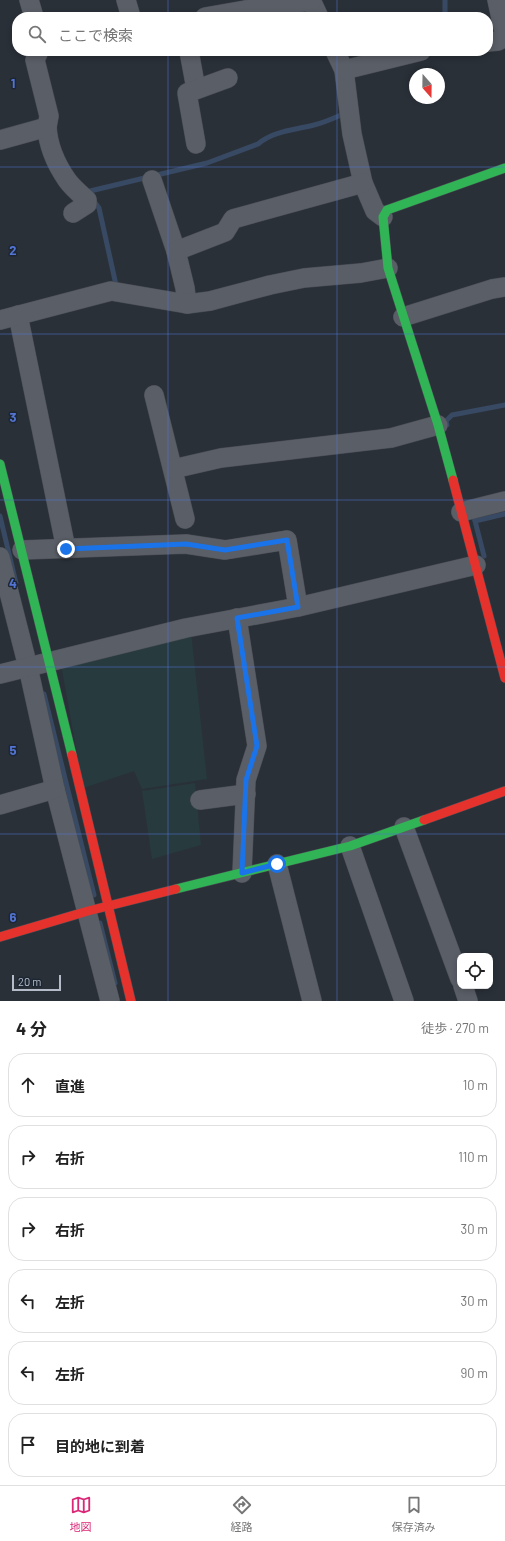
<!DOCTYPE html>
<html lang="ja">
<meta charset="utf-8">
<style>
body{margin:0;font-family:Barlow,"Noto Sans JP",sans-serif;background:#f6f6f6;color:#222}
.controls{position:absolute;right:12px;bottom:12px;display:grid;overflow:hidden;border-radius:8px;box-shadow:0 2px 6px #0003}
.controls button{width:36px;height:36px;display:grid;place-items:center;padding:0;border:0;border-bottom:1px solid #e0e0e0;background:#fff;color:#222;font:20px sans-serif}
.compass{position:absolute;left:409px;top:68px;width:36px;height:36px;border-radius:50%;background:#fff;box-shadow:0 2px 6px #0003;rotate:160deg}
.scale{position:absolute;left:12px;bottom:10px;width:49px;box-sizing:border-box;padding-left:4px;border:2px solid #b4bcc9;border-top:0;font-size:11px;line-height:14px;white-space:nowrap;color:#b4bcc9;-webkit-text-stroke:3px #1d2633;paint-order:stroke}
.stop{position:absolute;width:12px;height:12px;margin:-9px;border:3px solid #1a73e8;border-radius:50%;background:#fff}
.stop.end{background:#1a73e8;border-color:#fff;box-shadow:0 1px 4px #0008}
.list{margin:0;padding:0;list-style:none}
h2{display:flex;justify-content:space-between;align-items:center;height:52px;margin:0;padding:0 16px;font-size:17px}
h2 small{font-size:13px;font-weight:400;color:#767676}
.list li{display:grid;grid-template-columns:26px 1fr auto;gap:12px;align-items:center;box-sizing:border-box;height:64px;margin:0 8px 8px;padding:0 8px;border:1px solid #e0e0e0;border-radius:16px}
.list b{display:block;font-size:15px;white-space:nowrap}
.list em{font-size:13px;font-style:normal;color:#767676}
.icon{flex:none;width:22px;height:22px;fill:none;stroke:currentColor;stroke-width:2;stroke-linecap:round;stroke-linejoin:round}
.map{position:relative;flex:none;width:505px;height:1001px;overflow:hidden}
.search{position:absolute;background:#fff;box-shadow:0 2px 6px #0003;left:12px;right:12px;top:12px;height:44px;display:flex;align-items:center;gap:10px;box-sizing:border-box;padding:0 14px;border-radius:16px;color:#767676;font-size:15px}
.sheet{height:484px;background:#fff}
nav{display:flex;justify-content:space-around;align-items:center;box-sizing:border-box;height:56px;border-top:1px solid #e0e0e0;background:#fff;font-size:11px;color:#767676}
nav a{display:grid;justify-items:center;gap:2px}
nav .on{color:#db2777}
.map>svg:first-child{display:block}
</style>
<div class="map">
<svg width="505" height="1001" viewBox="0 0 505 1001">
<rect width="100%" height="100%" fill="#2a3038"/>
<g fill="#273a3e">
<path d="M191,632L207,779L142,789L134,771L83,788L61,664Z"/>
<path d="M195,783L201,845L152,859L142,791Z"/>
</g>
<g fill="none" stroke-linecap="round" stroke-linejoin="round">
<g stroke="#384963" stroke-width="5">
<path d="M445,0V17"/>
<path d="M86,192L207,163L258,144C273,131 295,130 314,125C323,123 332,119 341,115"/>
<path d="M93,200L99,208L116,285"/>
<path d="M447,425L446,421L452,415L505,405"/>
<path d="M473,513L484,556"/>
<path d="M0,516L16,583"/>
<path d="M475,521L505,514"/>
<path d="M44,694L94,895"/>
<path d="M100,923L115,983"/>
</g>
<defs>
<g id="street">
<path d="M29,0L34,17"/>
<path d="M126,0L131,17"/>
<path d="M311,0L319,17"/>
<path d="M497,0L505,37"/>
<path d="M205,17L245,10L311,1"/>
<path d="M488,42L498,41L505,37"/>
<path d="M189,51L196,89"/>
<path d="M335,51L344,70L352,134L363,183L375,211L383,217"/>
<path d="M344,70L421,51"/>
<path d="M47,127C48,145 56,164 67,180C72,187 80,194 87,200V204L73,213"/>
<path d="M0,140L47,127L49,116L35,60L39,51"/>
<path d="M196,144L187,93L228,78"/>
<path d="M152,180L176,251L185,288L187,304"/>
<path d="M176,251L225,232L233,219L363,183"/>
<path d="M18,315L66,549"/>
<path d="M403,317L492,289L505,287"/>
<path d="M0,320L111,291L187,304L210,301L270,285L304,278L361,273L388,268"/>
<path d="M154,395L185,519"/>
<path d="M173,469L221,458L391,438L438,425"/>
<path d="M461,512L505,501"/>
<path d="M22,550L186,544L225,550L287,540L298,607"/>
<path d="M0,557L28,667L55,789L110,1001"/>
<path d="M237,618L257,746L246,780L242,873"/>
<path d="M0,674L186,628L298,607L476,565"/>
<path d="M200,800L246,794"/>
<path d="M0,805L55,789"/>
<path d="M404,827L460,979"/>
<path d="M350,846L404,1001"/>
<path d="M277,864L312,1001"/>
<path d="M463,986L468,1001"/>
</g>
<g id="fast">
<path d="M0,464L72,755"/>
<path d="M453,480L438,425L388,268L383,217L387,210L505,168"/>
<path d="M176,889L350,846L424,820"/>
</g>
<g id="jam">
<path d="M453,480L505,678"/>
<path d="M72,755L131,1001"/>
<path d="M424,820L505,791"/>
<path d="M0,937L88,911L176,889"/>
</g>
</defs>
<use href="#street" stroke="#484c53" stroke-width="20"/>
<use href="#fast" stroke="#484c53" stroke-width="10"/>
<use href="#jam" stroke="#484c53" stroke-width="10"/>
<use href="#street" stroke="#5a5e66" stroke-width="19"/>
<use href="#fast" stroke="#30b455" stroke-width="9"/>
<use href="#jam" stroke="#e5322d" stroke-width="9"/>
</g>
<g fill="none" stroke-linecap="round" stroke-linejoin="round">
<path stroke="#1a73e8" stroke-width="5" d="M66,549L186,544L225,550L287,540L298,607L237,618L257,746L246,780L242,873L277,864"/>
</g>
<path fill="none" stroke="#5274d3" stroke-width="1" stroke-opacity="0.55" d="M168,0V17M337,0V17M168,51V1001M337,51V1001M0,167H505M0,334H505M0,500H505M0,667H505M0,834H505"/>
<g font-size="13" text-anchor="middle" font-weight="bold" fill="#5274d3" stroke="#1d2633" stroke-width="3" stroke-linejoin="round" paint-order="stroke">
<text x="13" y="88">1</text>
<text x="13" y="255">2</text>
<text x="13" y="422">3</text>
<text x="13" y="588">4</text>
<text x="13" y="755">5</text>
<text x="13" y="922">6</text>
</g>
</svg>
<div class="controls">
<button><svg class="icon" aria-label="locate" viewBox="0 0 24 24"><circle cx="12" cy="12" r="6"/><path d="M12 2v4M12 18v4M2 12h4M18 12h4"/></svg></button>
</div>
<svg class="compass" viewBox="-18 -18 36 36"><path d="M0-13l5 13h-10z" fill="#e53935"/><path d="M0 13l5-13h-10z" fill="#767676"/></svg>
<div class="scale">20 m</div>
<div class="stop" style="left:277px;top:864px"></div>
<div class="stop end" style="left:66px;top:549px"></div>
<div class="search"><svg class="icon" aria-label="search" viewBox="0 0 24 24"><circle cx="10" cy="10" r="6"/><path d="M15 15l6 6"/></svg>ここで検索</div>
</div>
<section class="sheet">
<h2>4 分<small>徒歩 · 270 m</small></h2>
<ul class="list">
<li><svg class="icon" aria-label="ahead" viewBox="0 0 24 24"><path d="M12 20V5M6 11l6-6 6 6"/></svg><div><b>直進</b></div><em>10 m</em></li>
<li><svg class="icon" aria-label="right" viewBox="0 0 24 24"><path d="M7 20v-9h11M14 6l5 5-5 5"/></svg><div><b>右折</b></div><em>110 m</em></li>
<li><svg class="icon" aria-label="right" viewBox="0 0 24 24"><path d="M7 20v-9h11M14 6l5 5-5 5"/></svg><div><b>右折</b></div><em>30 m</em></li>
<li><svg class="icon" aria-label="left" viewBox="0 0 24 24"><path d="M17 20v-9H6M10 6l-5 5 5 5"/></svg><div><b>左折</b></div><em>30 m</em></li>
<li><svg class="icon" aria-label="left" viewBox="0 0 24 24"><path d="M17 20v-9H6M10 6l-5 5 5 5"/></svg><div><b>左折</b></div><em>90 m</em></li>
<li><svg class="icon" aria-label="arrive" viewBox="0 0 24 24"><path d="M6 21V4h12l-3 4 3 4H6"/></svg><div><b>目的地に到着</b></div></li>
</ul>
</section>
<nav>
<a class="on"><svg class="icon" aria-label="map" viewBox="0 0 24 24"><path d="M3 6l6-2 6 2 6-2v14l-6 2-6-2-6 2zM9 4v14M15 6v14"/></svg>地図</a>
<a><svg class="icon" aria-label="directions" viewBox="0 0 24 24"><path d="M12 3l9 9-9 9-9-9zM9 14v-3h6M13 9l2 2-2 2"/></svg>経路</a>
<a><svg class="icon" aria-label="saved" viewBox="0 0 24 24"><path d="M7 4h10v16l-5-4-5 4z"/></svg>保存済み</a>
</nav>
